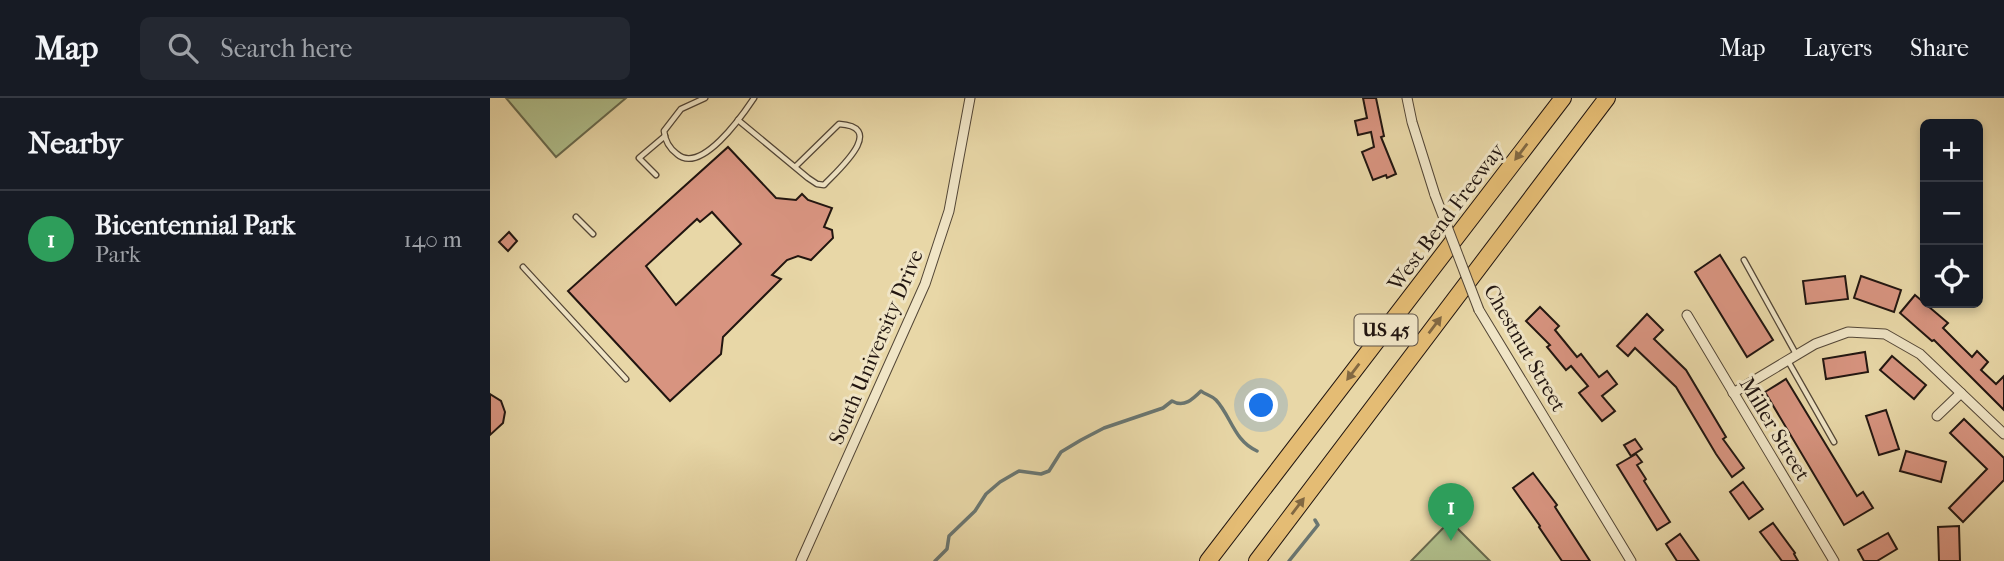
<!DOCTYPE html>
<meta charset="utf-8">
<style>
body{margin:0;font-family:"IM FELL French Canon",serif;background:#242831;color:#f1f3f6}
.controls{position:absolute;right:21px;top:21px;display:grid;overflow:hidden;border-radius:10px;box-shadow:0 4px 10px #0003}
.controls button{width:63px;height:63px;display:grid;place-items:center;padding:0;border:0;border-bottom:2px solid #363941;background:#171b24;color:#f1f3f6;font:35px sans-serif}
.you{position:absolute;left:772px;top:308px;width:24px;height:24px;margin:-18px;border:5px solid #fff;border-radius:50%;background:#1a73e8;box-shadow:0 0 0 10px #1a73e833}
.badge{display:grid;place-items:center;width:46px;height:46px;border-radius:50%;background:#c59692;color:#fff;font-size:23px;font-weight:700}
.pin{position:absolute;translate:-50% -58px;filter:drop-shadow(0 2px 4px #0008)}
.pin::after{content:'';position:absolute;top:37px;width:24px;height:21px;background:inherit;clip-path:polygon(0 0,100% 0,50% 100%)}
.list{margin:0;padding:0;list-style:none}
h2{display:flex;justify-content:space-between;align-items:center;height:91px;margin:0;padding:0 28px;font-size:30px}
h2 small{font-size:23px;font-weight:400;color:#9ea1a6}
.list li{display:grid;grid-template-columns:46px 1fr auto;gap:21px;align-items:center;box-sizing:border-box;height:98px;padding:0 28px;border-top:2px solid #363941}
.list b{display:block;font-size:26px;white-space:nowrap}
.list p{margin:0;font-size:23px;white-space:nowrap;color:#9ea1a6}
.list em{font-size:23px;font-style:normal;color:#9ea1a6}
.icon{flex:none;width:38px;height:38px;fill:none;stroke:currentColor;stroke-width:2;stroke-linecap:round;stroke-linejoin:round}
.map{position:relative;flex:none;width:1514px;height:463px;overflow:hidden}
header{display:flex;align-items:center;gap:42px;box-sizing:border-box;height:98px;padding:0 35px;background:#171b24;border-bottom:2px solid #363941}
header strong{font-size:33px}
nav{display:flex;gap:38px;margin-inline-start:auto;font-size:24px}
.search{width:490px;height:63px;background:#242831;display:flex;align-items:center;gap:18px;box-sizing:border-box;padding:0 24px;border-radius:10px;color:#9ea1a6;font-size:26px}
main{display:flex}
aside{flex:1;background:#171b24}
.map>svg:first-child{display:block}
</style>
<header>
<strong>Map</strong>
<div class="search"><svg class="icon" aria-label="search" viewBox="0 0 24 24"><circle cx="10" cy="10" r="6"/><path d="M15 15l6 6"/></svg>Search here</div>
<nav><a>Map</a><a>Layers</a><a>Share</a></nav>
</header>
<main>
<aside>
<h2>Nearby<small></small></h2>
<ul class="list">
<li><span class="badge" style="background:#2e9e5b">1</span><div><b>Bicentennial Park</b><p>Park</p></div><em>140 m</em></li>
</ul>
</aside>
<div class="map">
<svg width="1514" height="463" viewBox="0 0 1514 463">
<rect width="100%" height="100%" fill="#e8d7a7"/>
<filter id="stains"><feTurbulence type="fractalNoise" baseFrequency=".00286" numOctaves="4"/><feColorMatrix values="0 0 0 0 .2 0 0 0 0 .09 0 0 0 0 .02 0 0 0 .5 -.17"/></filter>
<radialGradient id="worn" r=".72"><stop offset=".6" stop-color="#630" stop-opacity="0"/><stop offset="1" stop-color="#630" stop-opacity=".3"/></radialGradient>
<g fill="#b0bf8c" stroke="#686a4e" stroke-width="2">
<path d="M16,0H136L66,59Z"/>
<path d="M960,423L1000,463H921Z"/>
</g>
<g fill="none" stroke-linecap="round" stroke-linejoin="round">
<g stroke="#6a7671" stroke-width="3.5">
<path d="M445,463L457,451L459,438L485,413L496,396L510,384L529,373L551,376L559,373L571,354L591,342L614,330L673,310L682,303C694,310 703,301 711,293C716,297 721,297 726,302C741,318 744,343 767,353"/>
<path d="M799,463L828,427L825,422"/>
</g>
</g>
<g fill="#d89480" stroke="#211510" stroke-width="2" fill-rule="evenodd">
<path d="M873,0H886L894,38L891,39L906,76L897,80L896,77L883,82L872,54L884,49L881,34L868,37L865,23L877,20Z"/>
<path d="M238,49L286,100L306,102L312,96L318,102L342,110L334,129L342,132L343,140L321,162L308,158L297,162L282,177L291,181L233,239L231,256L180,303L78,193ZM222,114L251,146L186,207L156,168L207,121L210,124Z"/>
<path d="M19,134L27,143L18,153L9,144Z"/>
<path d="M1230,157L1283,242L1257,259L1205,174Z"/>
<path d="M1355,178L1358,201L1316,206L1313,183Z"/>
<path d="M1371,178L1411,192L1404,214L1364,200Z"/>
<path d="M1425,197L1458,225L1453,230L1482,259L1487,253L1498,264L1491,272L1506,286L1514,278V312L1444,242L1442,243L1410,215Z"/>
<path d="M1050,209L1069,228L1065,232L1087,259L1091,256L1109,279L1117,273L1127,286L1112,298L1125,313L1112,323L1089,295L1098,288L1081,268L1076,272L1057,249L1060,247L1036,223Z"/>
<path d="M1157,216L1173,232L1164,241L1196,272L1236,339L1233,341L1254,370L1242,379L1226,356L1186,289L1145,250L1138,258L1127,248Z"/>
<path d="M1375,254L1378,274L1336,281L1333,261Z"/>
<path d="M1402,258L1436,287L1424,301L1390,272Z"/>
<path d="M1296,281L1367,398L1373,394L1383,410L1354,427L1275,294Z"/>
<path d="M0,296L11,303L15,314L13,325L0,337Z"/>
<path d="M1396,312L1409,351L1389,357L1376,318Z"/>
<path d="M1474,321L1514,360V382L1473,424L1459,410L1497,371L1460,335Z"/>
<path d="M1145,341L1152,351L1141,358L1134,347Z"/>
<path d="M1416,353L1456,364L1451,384L1410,373Z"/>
<path d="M1146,356L1152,364L1147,367L1156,381L1154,383L1180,424L1167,432L1127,367Z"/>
<path d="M1043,375L1067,407L1065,409L1100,463H1072L1049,429L1050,428L1023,390Z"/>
<path d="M1253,384L1273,411L1259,421L1240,394Z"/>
<path d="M1283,425L1305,455L1304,456L1308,463H1292L1270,434Z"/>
<path d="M1469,428L1470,463H1449L1448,429Z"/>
<path d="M1398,435L1407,451L1387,463H1374L1368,452Z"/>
<path d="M1190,436L1209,463H1187L1176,446Z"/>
</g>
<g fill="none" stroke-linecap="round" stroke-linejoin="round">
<defs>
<g id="service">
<path d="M215,0L191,11L174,33C175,43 179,50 187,56C211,77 252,18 264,0"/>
<path d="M248,22L318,80L327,86L334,87C347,73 398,29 349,26L305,69"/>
<path d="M166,77L149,60L175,38"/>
<path d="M86,119L103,136"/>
<path d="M1254,162L1306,256"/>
<path d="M33,169L136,281"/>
<path d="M1298,263L1344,344"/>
</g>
<g id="minor">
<path d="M917,0L922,24L945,97"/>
<path d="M989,212L1141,463"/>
<path d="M1197,217L1344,463"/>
<path d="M1243,295L1325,246L1358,234L1395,236L1430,256L1514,336"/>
<path d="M1447,318L1471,295"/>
<path d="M311,463L435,186L459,113L480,0"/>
</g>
<g id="motorway">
<path d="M718,463L1073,0"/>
<path d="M767,463L1117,0"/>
</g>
</defs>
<use href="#service" stroke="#534636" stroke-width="7"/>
<use href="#minor" stroke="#534636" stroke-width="11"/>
<use href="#motorway" stroke="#211510" stroke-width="18"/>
<use href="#service" stroke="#f0e5c6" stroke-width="4.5"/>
<use href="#minor" stroke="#f0e5c6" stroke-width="9"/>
<use href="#motorway" stroke="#e4bc74" stroke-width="16"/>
<defs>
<path id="minor-bridge" d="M945,97L989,212"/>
</defs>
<use href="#minor-bridge" stroke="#534636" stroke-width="11" stroke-linecap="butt"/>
<use href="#minor-bridge" stroke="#f0e5c6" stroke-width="9"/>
</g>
<defs><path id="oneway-solid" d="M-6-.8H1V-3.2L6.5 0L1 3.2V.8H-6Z" transform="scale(1.75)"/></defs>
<g fill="#826842">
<use href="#oneway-solid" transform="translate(1031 54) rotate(127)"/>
<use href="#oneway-solid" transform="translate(945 227) rotate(-53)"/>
<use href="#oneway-solid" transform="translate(863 274) rotate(127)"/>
<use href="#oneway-solid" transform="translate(808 408) rotate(-53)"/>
</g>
<g text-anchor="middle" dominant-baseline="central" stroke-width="6" stroke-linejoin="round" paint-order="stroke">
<rect fill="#f0e5c6" stroke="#5f5347" stroke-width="2" x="864.5" y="216.5" width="63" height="31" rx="5"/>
<g font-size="19" font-weight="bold" fill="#211510">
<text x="896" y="232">US 45</text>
</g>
<g font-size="21" fill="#211510" stroke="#f0e5c6">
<text transform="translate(956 119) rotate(-53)">West Bend Freeway</text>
<text transform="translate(386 249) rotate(-67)">South University Drive</text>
<text transform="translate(1035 250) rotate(60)">Chestnut Street</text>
<text transform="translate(1285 331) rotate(59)">Miller Street</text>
</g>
</g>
<rect width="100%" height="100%" filter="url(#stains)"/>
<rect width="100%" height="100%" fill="url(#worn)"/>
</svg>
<div class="controls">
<button>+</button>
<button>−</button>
<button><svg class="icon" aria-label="locate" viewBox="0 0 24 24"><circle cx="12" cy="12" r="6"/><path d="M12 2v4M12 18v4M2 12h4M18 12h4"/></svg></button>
</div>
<div class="you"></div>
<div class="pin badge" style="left:961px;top:443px;background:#2e9e5b">1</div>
</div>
</main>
